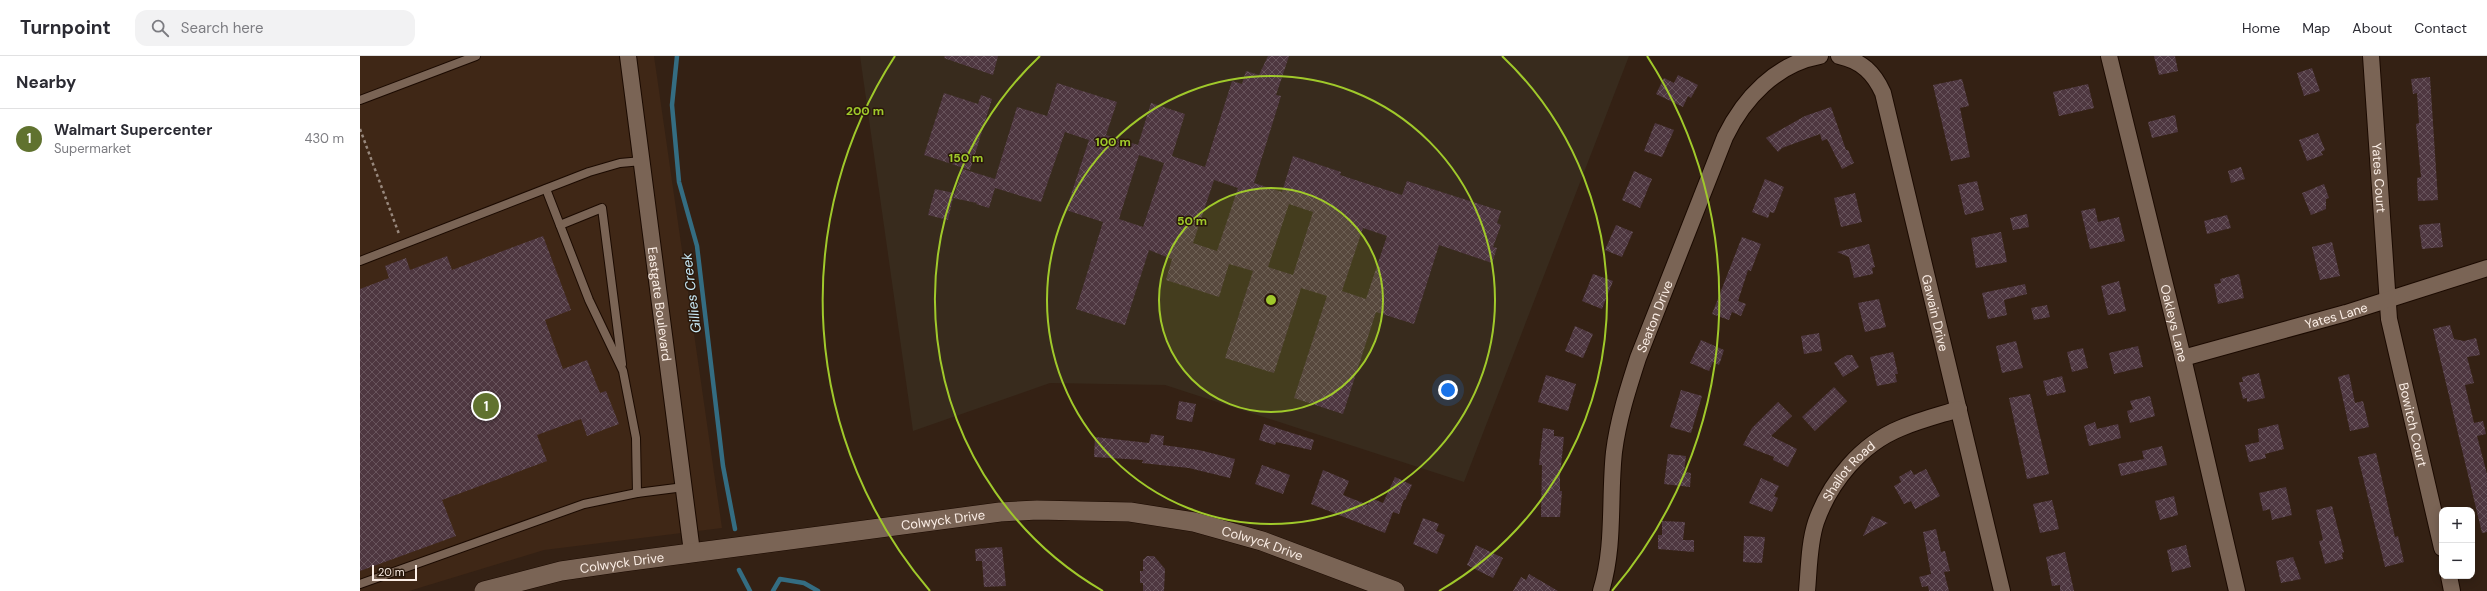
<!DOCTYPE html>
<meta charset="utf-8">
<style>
body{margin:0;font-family:"DM Sans",sans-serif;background:#f2f2f3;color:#2b2b33}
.controls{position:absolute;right:12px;bottom:12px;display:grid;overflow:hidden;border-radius:8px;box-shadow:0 2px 10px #0003}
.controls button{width:36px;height:36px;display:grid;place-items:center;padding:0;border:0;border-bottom:1px solid #e1e1e2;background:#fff;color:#2b2b33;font:20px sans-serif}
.scale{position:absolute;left:12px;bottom:10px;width:45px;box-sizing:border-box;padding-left:4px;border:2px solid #fbeee6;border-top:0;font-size:11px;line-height:14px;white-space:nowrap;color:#fbeee6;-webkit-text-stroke:3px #29180b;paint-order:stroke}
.you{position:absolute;left:1088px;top:334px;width:14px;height:14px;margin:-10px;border:3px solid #fff;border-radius:50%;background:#1a73e8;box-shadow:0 0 0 6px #1a73e833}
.badge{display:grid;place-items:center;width:26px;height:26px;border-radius:50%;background:#60722f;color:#fff;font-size:13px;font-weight:700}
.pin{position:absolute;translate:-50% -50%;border:2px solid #fff;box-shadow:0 1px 4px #0006}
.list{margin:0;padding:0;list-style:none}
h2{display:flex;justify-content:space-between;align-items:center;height:52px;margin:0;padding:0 16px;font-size:17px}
h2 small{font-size:13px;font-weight:400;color:#7c7c81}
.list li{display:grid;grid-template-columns:26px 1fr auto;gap:12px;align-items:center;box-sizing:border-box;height:60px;padding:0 16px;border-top:1px solid #e1e1e2}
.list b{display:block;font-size:15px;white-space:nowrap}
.list p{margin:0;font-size:13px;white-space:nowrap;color:#7c7c81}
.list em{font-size:13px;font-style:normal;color:#7c7c81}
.icon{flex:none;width:22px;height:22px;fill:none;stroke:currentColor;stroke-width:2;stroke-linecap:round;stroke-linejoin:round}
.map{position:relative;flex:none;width:2127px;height:535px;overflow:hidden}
header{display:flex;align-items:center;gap:24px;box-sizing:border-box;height:56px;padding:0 20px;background:#fff;border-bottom:1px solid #e1e1e2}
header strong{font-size:19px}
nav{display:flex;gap:22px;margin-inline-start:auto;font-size:14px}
.search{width:280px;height:36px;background:#f2f2f3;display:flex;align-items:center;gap:10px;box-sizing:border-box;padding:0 14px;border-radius:12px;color:#7c7c81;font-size:15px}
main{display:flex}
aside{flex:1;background:#fff}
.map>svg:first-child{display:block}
</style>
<header>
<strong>Turnpoint</strong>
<div class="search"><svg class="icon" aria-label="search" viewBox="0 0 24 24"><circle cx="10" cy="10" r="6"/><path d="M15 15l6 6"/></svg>Search here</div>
<nav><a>Home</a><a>Map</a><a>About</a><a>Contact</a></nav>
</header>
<main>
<aside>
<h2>Nearby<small></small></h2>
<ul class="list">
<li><span class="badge">1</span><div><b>Walmart Supercenter</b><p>Supermarket</p></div><em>430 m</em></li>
</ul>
</aside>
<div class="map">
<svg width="2127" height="535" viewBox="0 0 2127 535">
<defs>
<pattern id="building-cross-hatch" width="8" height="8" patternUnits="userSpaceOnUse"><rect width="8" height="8" fill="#4e3740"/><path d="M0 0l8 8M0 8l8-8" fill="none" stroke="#68545c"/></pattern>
</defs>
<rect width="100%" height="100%" fill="#342114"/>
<path fill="#3f2716" d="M0,0H294L362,472L184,494L49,535H0Z"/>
<path fill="#382b1d" d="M500,0H1269L1104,426L805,329L690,327L553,375Z"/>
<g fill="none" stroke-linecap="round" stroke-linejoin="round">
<g stroke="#346d82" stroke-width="4.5">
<path d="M317,0L312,49L319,126L337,190L363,410L375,473"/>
<path d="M379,514L390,535"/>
<path d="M413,535L420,523L444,527L458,535"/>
</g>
</g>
<g fill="url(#building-cross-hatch)" fill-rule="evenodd">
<path d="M585,0H638L633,19L584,2Z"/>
<path d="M908,0H929L916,39L921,40L894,127L922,136L933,100L981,116L980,119L1042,139L1047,125L1141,155L1137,167L1141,169L1133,191L1137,192L1132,207L1079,189L1054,268L1016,256L983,358L934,342L967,240L941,232L914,317L865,302L893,215L869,208L859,241L806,224L812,203L789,194L765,269L716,253L743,166L706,154L729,84L705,76L681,146L635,132L629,152L616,148L617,147L593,142L603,113L635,123L657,51L687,60L697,27L757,46L746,79L778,89L791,47L825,58L812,100L845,111L872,25L882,28L886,15L899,19ZM779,99L804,107L783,171L759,163ZM854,124L878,132L857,195L833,187ZM929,148L953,156L933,219L908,211ZM1003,172L1027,180L1006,243L982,235Z"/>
<path d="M1794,0H1815L1818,15L1799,19Z"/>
<path d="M1952,12L1960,35L1944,40L1937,17Z"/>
<path d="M1318,19L1338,29L1331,42L1328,40L1323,51L1296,38L1304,22L1314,27Z"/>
<path d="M2070,21L2078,144L2058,145L2057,122L2061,121L2056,68L2059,67L2057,37L2053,38L2051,23Z"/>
<path d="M1602,23L1609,50L1600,52L1610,101L1591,105L1573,29Z"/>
<path d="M1728,28L1734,52L1699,60L1693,36Z"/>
<path d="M584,37L618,48L621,39L632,43L610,114L564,99Z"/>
<path d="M1471,51L1486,94H1488L1494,107L1482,113L1467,83L1462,85L1460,78L1422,92L1418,96L1406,82L1445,60Z"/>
<path d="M1815,59L1818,76L1792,82L1788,66Z"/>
<path d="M1295,67L1314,74L1302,101L1284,95Z"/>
<path d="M1958,77L1965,94L1961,96L1963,99L1947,105L1939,84Z"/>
<path d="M1881,111L1885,123L1871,127L1868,115Z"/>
<path d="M1274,115L1292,123L1280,152L1262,144Z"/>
<path d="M1405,123L1424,131L1414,157L1410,156L1408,162L1392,156Z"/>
<path d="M1617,125L1624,154L1605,159L1598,129Z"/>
<path d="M1964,128L1969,142L1966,143V153L1951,159L1942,137Z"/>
<path d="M575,133L594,137L588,164L568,159Z"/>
<path d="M1495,137L1502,166L1481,171L1474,142Z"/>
<path d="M1735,152L1738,166L1759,161L1765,185L1730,193L1721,155Z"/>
<path d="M1667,158L1669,171L1653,174L1650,162Z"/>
<path d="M1867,159L1871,172L1847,178L1844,165Z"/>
<path d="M2080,167L2083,191L2062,193L2059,169Z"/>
<path d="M1256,169L1273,176L1262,201L1245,194Z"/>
<path d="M1641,176L1647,206L1616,212L1611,182Z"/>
<path d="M183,180L211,254L185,264L203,313L227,304L240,337L246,335L259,368L227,380L221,363L177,379L187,405L82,444L96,480L0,515V233L29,222L25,210L46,202L50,214L87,200L92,214Z"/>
<path d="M1382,181L1401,188L1391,215L1388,214L1378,245L1386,248L1381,260L1372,256L1369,264L1352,258Z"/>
<path d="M1972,186L1980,220L1960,224L1952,191Z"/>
<path d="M1509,188L1515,211L1512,212L1513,218L1494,222L1489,201L1477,196Z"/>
<path d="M1233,218L1253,225L1242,253L1222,245Z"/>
<path d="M1879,218L1884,242L1858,248L1854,228L1861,227L1860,223Z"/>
<path d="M1759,225L1766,255L1748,259L1741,230Z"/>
<path d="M1665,228L1667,238L1644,244L1647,259L1628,263L1622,237Z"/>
<path d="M1519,243L1526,271L1505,276L1498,247Z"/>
<path d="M1687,249L1690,261L1674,264L1671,252Z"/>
<path d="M2090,269L2094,283L2104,285L2116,282L2120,299L2107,301L2114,327L2105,329L2114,367L2123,365L2126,378L2117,380L2127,418V476L2122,477L2073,273Z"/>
<path d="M1215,270L1233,278L1223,302L1205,295Z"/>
<path d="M1459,277L1462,295L1444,298L1441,280Z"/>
<path d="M1341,284L1364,294L1359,309L1353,306L1349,315L1330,307Z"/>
<path d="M1656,285L1663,312L1642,317L1636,290Z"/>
<path d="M1778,290L1783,311L1754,318L1749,297Z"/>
<path d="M1723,292L1728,312L1712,316L1707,296Z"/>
<path d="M1533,296L1538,318H1535L1537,326L1517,330L1510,301Z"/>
<path d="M1487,299H1492L1499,311L1483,321L1474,307Z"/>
<path d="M1899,317L1905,342L1887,346V342L1883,343L1879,326H1883L1882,321Z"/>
<path d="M1989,318L1995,347L2003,345L2009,371L1990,375L1978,321Z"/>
<path d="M1186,319L1216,328L1208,355L1178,346Z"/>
<path d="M1702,320L1706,336L1687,340L1683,325Z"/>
<path d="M1474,331L1487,345L1455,375L1442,361Z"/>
<path d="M1321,334L1342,340L1331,377L1310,371Z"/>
<path d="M1670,338L1689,418L1667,423L1649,342Z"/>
<path d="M1790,340L1795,360L1770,367L1767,355L1773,353L1770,345Z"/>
<path d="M819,345L836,348L832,366L816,363Z"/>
<path d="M1418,346L1432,360L1411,380L1437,393L1428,411L1413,404L1414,401L1383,389L1392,372Z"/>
<path d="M1735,366L1737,373L1758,368L1761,382L1729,390L1724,370Z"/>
<path d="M904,368L954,384L951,394L916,386L915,389L899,384Z"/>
<path d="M1918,368L1924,393L1905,398L1906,402L1889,406L1885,389L1899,386L1898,373Z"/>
<path d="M1183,372L1194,374V380L1204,381L1200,419V435H1202L1200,461H1181L1182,409H1179Z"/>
<path d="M791,378L804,380L803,389L839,394L875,403L870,422L829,412L782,407L783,404L734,401L735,381L789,387Z"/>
<path d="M1802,390L1807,409L1761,420L1758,408L1784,403L1782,395Z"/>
<path d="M2016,397L2035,481L2038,480L2044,506L2025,511L1998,401Z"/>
<path d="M1308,398L1326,400L1324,416L1331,417L1330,431L1304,428Z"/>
<path d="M902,409L930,419L923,438L895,428Z"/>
<path d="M1566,413L1580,440L1555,453L1551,445L1544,448L1534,430L1541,426L1539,421L1551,414L1554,419Z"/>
<path d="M963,414L989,425L983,439L1008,449L1011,442L1023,447L1035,421L1052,429L1045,444L1044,443L1039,458L1033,456L1025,477L951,448Z"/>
<path d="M1401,422L1419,430L1414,440L1418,442L1412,456L1389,447Z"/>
<path d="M1926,431L1932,459L1912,464L1910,453L1903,455L1899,437Z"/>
<path d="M1814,440L1818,459L1800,464L1795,445Z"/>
<path d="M1692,444L1699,473L1680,477L1673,448Z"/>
<path d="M1972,450L1984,496L1982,497L1983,503L1965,508L1959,485L1963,484L1956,454Z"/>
<path d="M1512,460L1528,467L1503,480Z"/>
<path d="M1063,462L1079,468L1076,475L1085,479L1077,498L1053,488Z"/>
<path d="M1302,465L1325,466L1323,484H1334V496L1298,493V479H1302Z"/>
<path d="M1576,473L1581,496L1585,495L1590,515L1584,516L1589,535H1569L1568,530L1562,531L1559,521L1571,518L1563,476Z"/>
<path d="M1384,480L1405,481L1402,507L1383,506Z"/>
<path d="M1116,489L1143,502L1133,522L1107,509Z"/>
<path d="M1826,489L1831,511L1812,516L1807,494Z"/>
<path d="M642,491L646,530L624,531L622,505H616L615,493Z"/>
<path d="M1705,496L1714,535H1700V529L1692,530L1686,501Z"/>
<path d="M787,500H794L805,513L804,535H783V527H780V515H783V504Z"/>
<path d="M1933,501L1941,523L1921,527L1916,505Z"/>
<path d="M1169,518L1198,535H1153L1161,521L1166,524Z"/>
</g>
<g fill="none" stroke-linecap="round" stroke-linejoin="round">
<defs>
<g id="service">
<path d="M0,44L116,0"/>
<path d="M186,133L229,244L263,315L276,382L277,437"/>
<path d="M200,169L242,152L262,308"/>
<path d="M0,205L229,116L260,107L282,105"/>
<path d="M0,528L224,448L277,437L324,431"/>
</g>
<g id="minor">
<path id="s1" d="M268,0L332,496"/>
<path id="s2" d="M1479,0C1502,5 1514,17 1523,37L1642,535"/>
<path id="s3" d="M1749,0L1823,302L1877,535"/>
<path id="s4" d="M2011,0L2029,263L2082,492"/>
<path id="s5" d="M1823,302L1986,257L2127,212"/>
<path d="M2089,520L2092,535"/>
<path id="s6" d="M1241,535C1255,490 1249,443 1254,396C1258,364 1268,333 1278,302L1365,81C1384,42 1416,8 1460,0"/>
<path id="s7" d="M1447,535C1449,513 1449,487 1456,466C1470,426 1501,388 1541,372C1560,364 1580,359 1599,353"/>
</g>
<g id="tertiary">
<path id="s8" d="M124,535L201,515L263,506L640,456L677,454L770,456L834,466L902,485L1035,535"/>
</g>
</defs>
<use href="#service" stroke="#1b0a01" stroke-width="10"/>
<use href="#minor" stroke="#1b0a01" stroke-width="18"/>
<use href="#tertiary" stroke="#1b0a01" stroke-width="20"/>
<path stroke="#98887d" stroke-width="2.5" stroke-dasharray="3 3" stroke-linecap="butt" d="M0,73L39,178"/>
<use href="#service" stroke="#7a6455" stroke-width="8"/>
<use href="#minor" stroke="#7a6455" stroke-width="16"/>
<use href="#tertiary" stroke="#7a6455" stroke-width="19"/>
</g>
<circle cx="911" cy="244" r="112" fill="#a0c92b" fill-opacity=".12"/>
<g fill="none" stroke="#a0c92b" stroke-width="2">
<circle cx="911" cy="244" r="112"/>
<circle cx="911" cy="244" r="224"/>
<path d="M743 535A336 336 0 0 1 680 0M1142 0A336 336 0 0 1 1079 535"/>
<path d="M570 535A448 448 0 0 1 535 0M1287 0A448 448 0 0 1 1252 535"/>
</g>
<g text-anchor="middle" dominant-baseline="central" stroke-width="3" stroke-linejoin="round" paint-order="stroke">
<g font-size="13" fill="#fbeee6" stroke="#29180b">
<text stroke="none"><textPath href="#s4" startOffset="122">Yates Court</textPath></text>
<text stroke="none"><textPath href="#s1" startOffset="250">Eastgate Boulevard</textPath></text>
<text stroke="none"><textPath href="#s2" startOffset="286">Gawain Drive</textPath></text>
<text stroke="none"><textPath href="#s5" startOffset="159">Yates Lane</textPath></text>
<text stroke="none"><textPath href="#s6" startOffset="282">Seaton Drive</textPath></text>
<text stroke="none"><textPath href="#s3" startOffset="275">Oakleys Lane</textPath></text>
<text stroke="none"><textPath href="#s4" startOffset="372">Bowitch Court</textPath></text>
<text stroke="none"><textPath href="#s7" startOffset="131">Shallot Road</textPath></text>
<text stroke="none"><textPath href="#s8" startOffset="465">Colwyck Drive</textPath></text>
<text stroke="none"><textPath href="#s8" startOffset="789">Colwyck Drive</textPath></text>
<text stroke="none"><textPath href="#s8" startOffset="141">Colwyck Drive</textPath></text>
</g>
<g font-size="14" font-style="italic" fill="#c7e8f6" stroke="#29180b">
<text transform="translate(331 237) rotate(-97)">Gillies Creek</text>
</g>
</g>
<circle cx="911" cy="244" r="6" fill="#a0c92b" stroke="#29180b" stroke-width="2"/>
<g font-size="12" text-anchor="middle" font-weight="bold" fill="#a0c92b" stroke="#29180b" stroke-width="3" stroke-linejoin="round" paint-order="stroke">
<text x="505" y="59">200 m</text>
<text x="753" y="90">100 m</text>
<text x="606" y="106">150 m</text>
<text x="832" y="169">50 m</text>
</g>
</svg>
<div class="controls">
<button>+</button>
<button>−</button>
</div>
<div class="scale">20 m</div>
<div class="you"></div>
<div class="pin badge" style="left:126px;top:350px">1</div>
</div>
</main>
